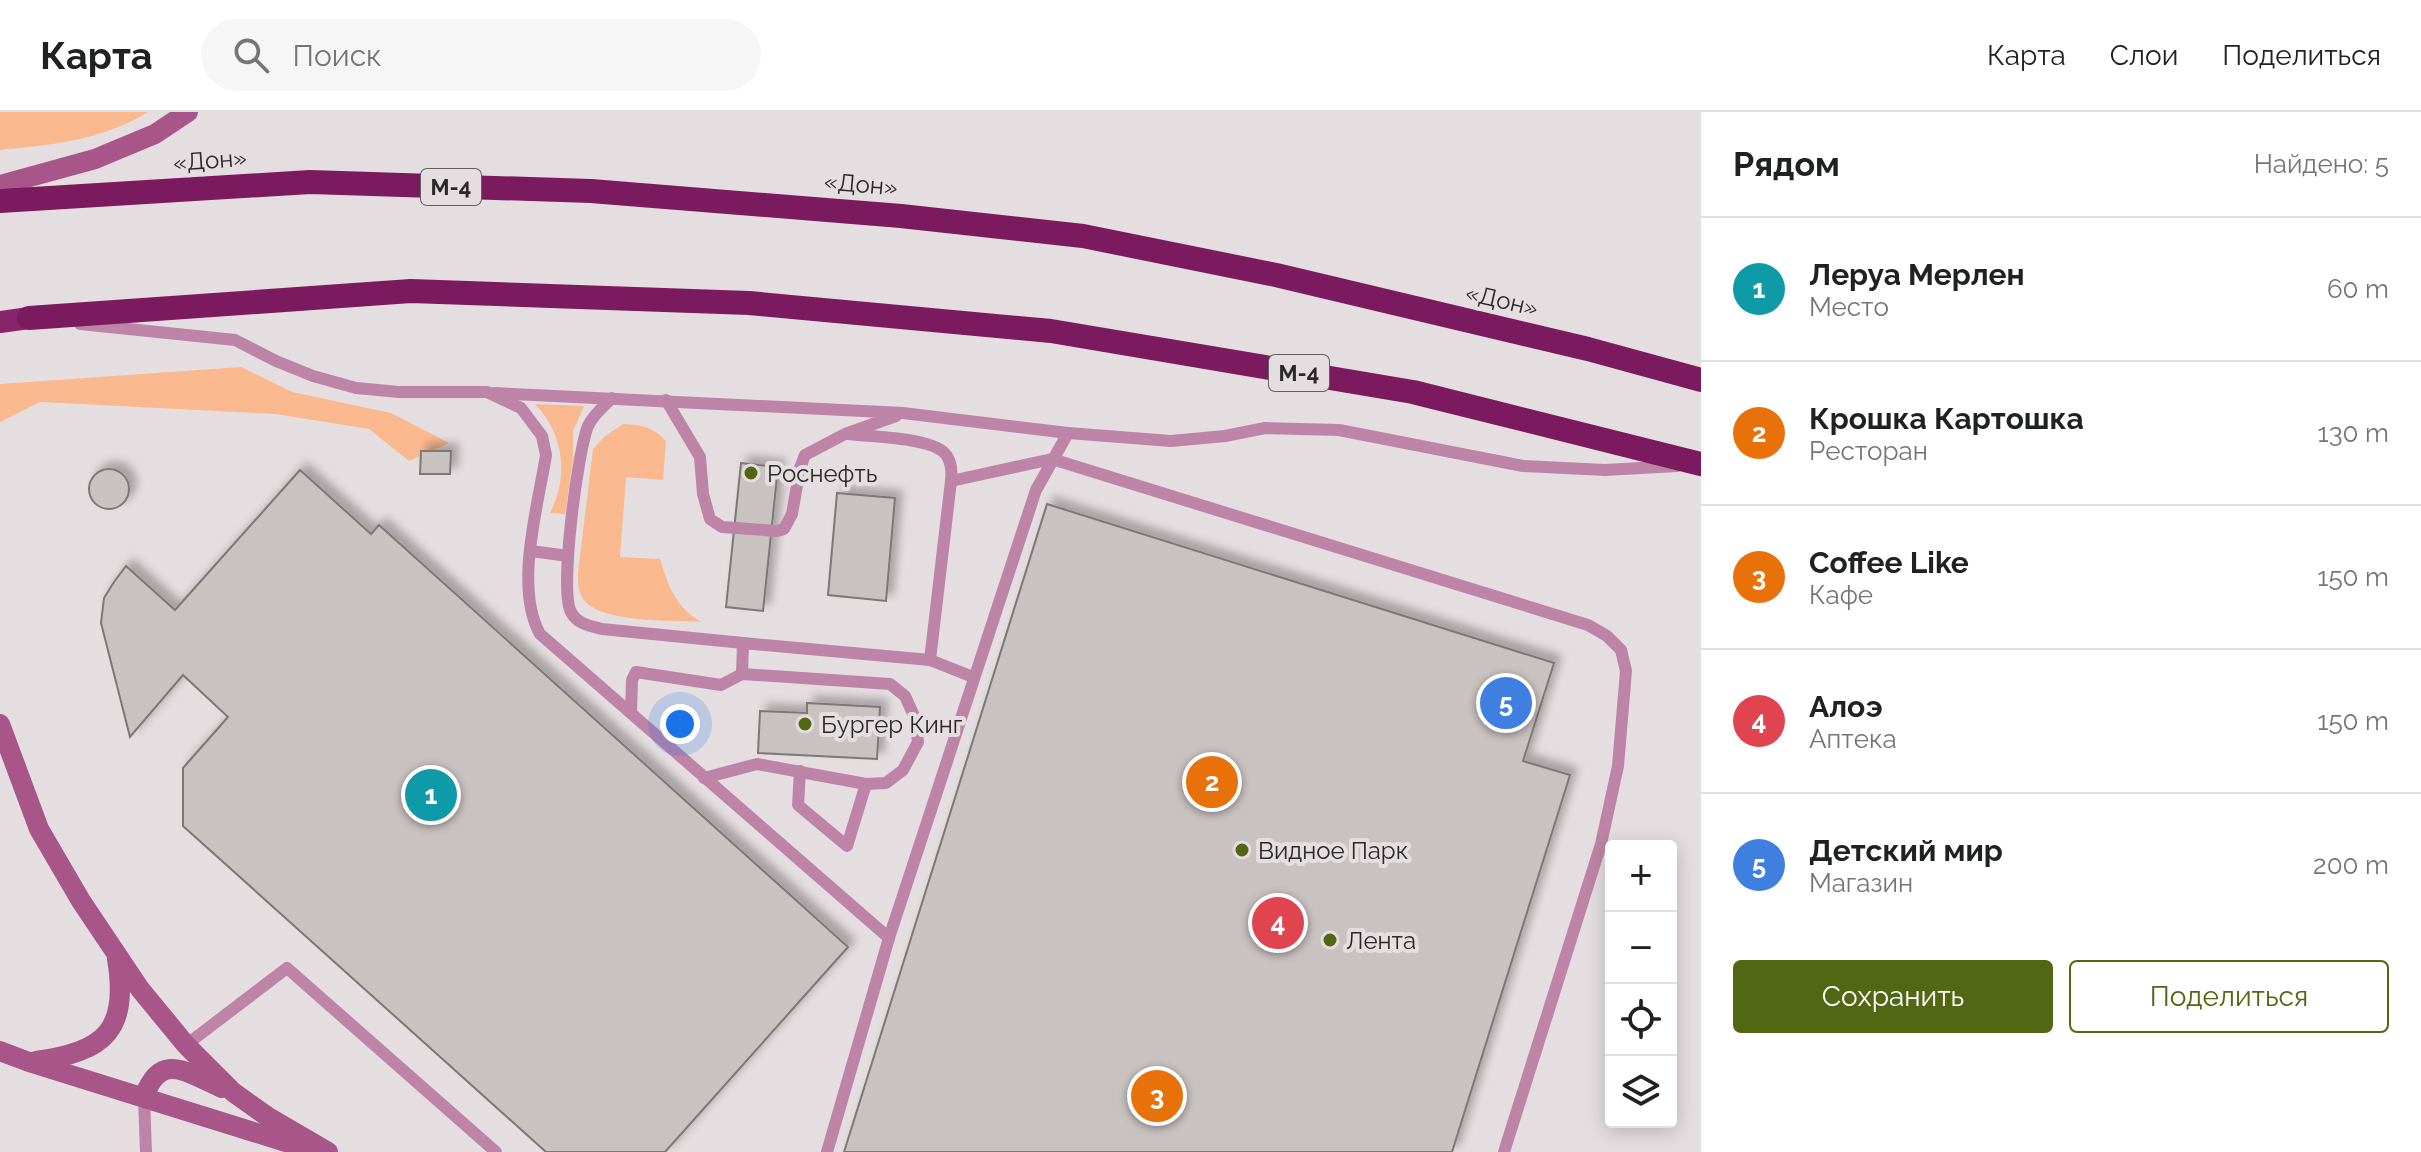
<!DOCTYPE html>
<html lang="ru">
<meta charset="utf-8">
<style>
body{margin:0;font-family:Raleway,sans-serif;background:#f6f6f6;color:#202124}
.controls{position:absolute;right:24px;bottom:24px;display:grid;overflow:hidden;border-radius:8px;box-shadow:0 4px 20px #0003}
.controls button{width:72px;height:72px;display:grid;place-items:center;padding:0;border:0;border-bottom:2px solid #e0e0e0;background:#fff;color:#202124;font:40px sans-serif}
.you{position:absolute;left:680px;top:612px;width:28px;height:28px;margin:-20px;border:6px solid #fff;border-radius:50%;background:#1a73e8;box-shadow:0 0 0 12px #1a73e833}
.badge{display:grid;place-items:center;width:52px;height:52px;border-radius:50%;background:#526713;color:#fff;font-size:26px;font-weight:700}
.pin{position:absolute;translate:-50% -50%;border:4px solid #fff;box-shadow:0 2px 8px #0006}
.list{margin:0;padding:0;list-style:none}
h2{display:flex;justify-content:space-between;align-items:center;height:104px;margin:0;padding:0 32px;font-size:34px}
h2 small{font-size:26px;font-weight:400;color:#757577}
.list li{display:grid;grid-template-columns:52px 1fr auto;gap:24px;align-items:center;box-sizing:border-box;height:144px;padding:0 32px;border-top:2px solid #e0e0e0}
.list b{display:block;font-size:30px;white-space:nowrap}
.list p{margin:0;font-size:26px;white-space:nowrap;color:#757577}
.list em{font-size:26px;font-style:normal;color:#757577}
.actions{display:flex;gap:16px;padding:24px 32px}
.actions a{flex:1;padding:18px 0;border:2px solid #526713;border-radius:8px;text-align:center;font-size:28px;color:#526713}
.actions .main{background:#526713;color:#fff}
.icon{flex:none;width:44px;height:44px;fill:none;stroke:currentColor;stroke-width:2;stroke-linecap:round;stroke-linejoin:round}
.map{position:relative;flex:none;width:1701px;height:1040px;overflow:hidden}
header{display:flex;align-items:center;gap:48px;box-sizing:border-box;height:112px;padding:0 40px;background:#fff;border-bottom:2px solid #e0e0e0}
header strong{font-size:38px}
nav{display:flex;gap:44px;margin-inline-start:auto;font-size:28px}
.search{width:560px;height:72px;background:#f6f6f6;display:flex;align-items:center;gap:20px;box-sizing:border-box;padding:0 28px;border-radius:44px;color:#757577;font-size:30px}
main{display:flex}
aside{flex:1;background:#fff}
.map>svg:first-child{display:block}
</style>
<header>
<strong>Карта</strong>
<div class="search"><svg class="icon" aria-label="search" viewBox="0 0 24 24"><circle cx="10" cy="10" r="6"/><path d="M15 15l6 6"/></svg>Поиск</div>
<nav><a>Карта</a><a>Слои</a><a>Поделиться</a></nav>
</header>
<main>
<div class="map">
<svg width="1701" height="1040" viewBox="0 0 1701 1040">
<defs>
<filter id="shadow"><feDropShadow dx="7" dy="-7" stdDeviation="4" flood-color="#0004"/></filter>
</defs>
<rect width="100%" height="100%" fill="#e5dee0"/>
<g fill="#fab88f">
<path d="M0,0H148C103,28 52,33 0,38Z"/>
<path d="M241,255L292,280L391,301L449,331L409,349L369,317L275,302L40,290L0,310V272Z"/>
<path d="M535,292L584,294L573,319V348L565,402L550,401C569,364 564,322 535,292Z"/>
<path d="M623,312C642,313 653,315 666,329L663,368L626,365L620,445L660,447C668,473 676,497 702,510C674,508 596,512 582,485C578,478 578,469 578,461L593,337L604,325Z"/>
</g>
<g fill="#c8c2c0" stroke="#7d7776" stroke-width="2" filter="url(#shadow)">
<path d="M421,339H451L450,362H420Z"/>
<path d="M741,351L778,355L763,499L726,495Z"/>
<circle cx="109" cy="377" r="20"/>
<path d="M300,358L371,422L379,413L848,835L665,1040H546L183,714V656L228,605L183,563L130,625L101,511L104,486L114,470L126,454L175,498Z"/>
<path d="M837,381L895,386L886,489L828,483Z"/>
<path d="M1047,392L1554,551L1523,649L1570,663L1452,1040H844Z"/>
<path d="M807,591L880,595L877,647L758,641L760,599L807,601Z"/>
</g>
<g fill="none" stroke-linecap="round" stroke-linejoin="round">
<g stroke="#be84a7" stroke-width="12">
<path d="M80,212L235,228L276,249L313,264L356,276L399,280H487L521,296L542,324L546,343C538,394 514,476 540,522L889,826L1036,378L1068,321"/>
<path d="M494,281L903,301L1068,321L1171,329L1225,324L1265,316L1339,318L1523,354L1605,358L1677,354"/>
<path d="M612,286C604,294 593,303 588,314C578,338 559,479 571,500C577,512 590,514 602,517L743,531L742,562"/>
<path d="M666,288L700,345L703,382L710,407L722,415L777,419L784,417L792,402L800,356L805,343L845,322L896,304"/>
<path d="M848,322C871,325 936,325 947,344C952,352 952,361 951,369"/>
<path d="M531,439L568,444"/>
<path d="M743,531L930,548L951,369L1052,347L1588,513L1607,524L1621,538L1626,559L1618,654L1601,732L1504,1040"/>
<path d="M930,548L973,565"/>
<path d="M631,601L632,568L636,560L721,573L742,562L890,572L905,584L915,606L918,630L903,658L886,671L866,672L757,652L704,666"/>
<path d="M800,659L798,693L847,734L866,672"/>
<path d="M186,933L287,856L496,1040"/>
<path d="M144,985L146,1040"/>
<path d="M827,1040L889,826"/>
</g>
<g stroke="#a8558a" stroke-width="20">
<path d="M0,73L95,47L155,22L188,0"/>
<path d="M0,612L39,717L81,789L140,877L186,933L233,980L268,1005L328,1040"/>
<path d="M0,939L29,950L305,1036"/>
<path d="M36,949C105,940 129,918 117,847"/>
<path d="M144,985C161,938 187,961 222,976"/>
</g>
<path stroke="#88246a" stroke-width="22" d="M0,210L29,206"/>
<g stroke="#7b1a5e" stroke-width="24">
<path d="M0,89L310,70L591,79L901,104L1083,124L1276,163L1588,237L1701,268"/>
<path d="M29,206L411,179L749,191L1051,219L1413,280L1701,352"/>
</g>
</g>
<g fill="#526713" stroke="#e5dee0" stroke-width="3">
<circle cx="751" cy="361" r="8"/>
<circle cx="805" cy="612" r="8"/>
<circle cx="1242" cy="738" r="8"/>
<circle cx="1330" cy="828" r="8"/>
</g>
<g text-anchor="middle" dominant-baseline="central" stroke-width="8" stroke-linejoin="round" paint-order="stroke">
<g fill="#e5dee0" stroke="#625f5f" stroke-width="2">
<rect x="421" y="57" width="60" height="36" rx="6"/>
<rect x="1269" y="243" width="60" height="36" rx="6"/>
</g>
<g font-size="22" font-weight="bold" fill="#2a2828">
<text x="451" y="75">М-4</text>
<text x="1299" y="261">М-4</text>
</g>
<g font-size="24" fill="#2a2828" stroke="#e5dee0">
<text transform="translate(210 48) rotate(-4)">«Дон»</text>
<text transform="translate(861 72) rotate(5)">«Дон»</text>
<text transform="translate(1502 188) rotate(13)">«Дон»</text>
</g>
<g font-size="24" fill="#2a2828" stroke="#e5dee0" text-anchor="start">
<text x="767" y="361">Роснефть</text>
<text x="821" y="612">Бургер Кинг</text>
<text x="1258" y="738">Видное Парк</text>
<text x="1346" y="828">Лента</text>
</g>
</g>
</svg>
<div class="controls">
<button>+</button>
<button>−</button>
<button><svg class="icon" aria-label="locate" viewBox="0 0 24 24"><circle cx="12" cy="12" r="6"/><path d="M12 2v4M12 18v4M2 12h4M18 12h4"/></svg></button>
<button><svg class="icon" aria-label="layers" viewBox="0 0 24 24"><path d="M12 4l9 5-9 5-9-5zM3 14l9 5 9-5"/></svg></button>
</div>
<div class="you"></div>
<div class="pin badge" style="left:431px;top:683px;background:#0f9aa8">1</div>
<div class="pin badge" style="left:1212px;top:670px;background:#e8710a">2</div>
<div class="pin badge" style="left:1157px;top:984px;background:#e8710a">3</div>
<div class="pin badge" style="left:1278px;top:811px;background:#e0444e">4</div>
<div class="pin badge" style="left:1506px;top:591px;background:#3f7fe0">5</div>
</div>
<aside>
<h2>Рядом<small>Найдено: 5</small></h2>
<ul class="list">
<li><span class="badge" style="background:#0f9aa8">1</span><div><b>Леруа Мерлен</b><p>Место</p></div><em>60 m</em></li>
<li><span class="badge" style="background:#e8710a">2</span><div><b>Крошка Картошка</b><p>Ресторан</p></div><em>130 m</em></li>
<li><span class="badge" style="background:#e8710a">3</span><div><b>Coffee Like</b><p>Кафе</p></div><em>150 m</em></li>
<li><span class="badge" style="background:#e0444e">4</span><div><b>Алоэ</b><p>Аптека</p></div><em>150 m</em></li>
<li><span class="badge" style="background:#3f7fe0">5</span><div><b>Детский мир</b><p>Магазин</p></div><em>200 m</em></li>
</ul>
<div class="actions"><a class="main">Сохранить</a><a>Поделиться</a></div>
</aside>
</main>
